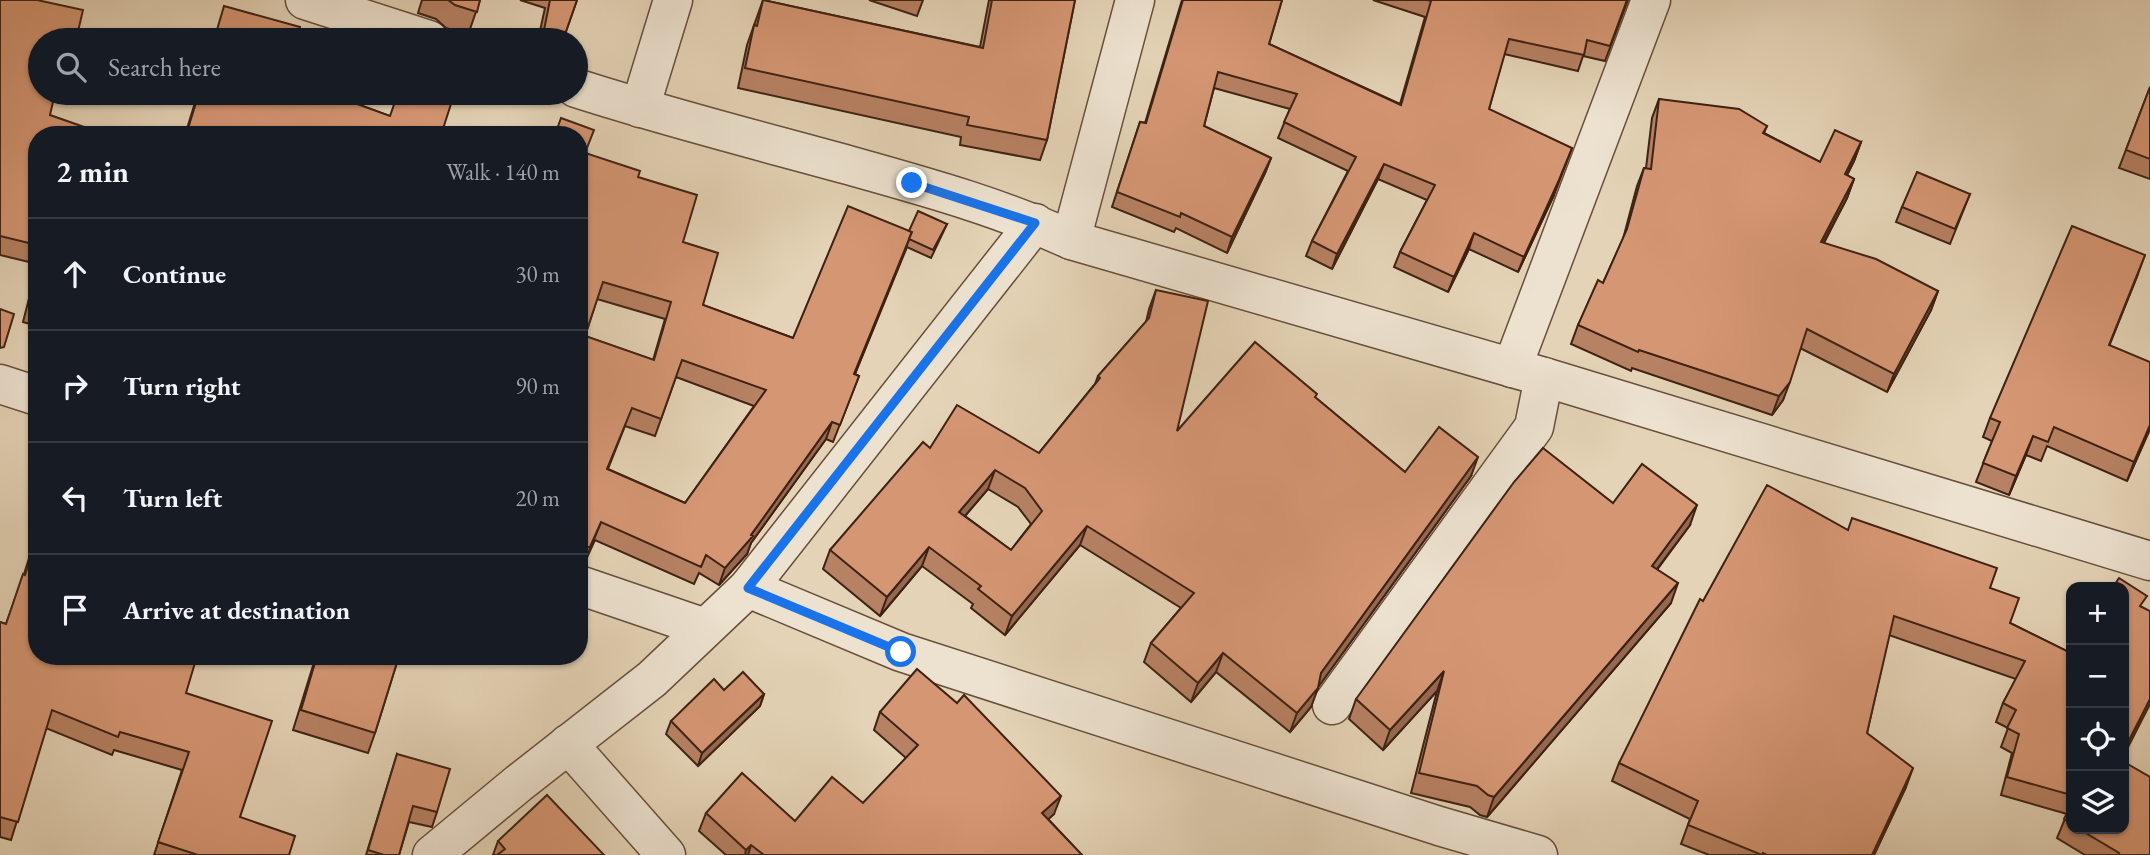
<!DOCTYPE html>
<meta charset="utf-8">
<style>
body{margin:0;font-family:"EB Garamond",serif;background:#20242c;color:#f1f3f6}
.controls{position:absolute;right:21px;bottom:21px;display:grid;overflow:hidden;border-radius:14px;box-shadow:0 2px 5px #0004}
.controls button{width:63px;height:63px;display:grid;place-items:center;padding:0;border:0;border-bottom:2px solid #363941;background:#171b24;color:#f1f3f6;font:35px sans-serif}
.stop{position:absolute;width:21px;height:21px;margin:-16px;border:5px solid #1a73e8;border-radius:50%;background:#fff}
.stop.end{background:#1a73e8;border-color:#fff;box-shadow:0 2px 7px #0008}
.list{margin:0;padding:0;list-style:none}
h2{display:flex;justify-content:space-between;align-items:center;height:91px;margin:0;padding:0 28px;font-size:30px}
h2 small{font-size:23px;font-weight:400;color:#9ea1a6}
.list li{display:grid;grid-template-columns:46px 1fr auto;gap:21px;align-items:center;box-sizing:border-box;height:112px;padding:0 28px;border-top:2px solid #363941}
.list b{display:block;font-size:26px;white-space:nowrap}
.list em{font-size:23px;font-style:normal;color:#9ea1a6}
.icon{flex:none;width:38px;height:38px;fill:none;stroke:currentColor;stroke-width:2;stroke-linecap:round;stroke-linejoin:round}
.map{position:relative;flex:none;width:2150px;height:855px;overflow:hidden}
.search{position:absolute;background:#171b24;box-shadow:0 2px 5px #0004;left:28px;top:28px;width:560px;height:77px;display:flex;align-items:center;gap:18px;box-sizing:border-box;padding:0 24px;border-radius:38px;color:#9ea1a6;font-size:26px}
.panel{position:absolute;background:#171b24;box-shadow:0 2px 5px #0004;left:28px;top:126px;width:560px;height:539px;border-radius:28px}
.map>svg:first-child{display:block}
</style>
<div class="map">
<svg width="2150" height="855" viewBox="0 0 2150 855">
<rect width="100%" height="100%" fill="#e4d3b6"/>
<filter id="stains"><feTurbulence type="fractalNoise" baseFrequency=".00286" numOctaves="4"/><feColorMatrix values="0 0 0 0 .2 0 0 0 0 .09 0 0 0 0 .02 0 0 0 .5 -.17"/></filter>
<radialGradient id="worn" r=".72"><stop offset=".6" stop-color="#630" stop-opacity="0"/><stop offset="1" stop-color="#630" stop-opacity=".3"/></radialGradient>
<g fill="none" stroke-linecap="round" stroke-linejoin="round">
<defs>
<g id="minor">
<path d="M305,0L429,40"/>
<path d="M576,88C666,117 757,140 848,165C923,186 1000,207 1071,240L1544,377L2150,561"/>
<path d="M640,108L673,0"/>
<path d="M1071,240L1135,0"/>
<path d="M1512,368L1651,0"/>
<path d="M0,384L37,396"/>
<path d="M579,585L705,628"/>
<path d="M748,588L901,652L1439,826L1538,855"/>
<path d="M1332,705L1534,427L1544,377"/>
<path d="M568,744L666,855"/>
<path d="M432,855L519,783L652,679L748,588L1035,223"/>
</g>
</defs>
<use href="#minor" stroke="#684e3c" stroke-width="41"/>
<use href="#minor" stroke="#ede2d0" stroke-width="38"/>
</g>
<g fill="#b78163" stroke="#3e2113" stroke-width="2" fill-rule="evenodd">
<path d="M0,0L40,40L37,135V264L0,255Z"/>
<path d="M422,0H480L468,35L446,28L436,19L418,13Z"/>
<path d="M520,0H577L563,40H538L545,8Z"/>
<path d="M763,0L980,47L989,0H1075L1047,140L1040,160L960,145L961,137L738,88L747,45Z"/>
<path d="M869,0H923L917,16Z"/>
<path d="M1182,0H1282L1269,44L1400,104L1425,17L1373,0H1628L1605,61L1583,56L1578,71L1504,54L1489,109L1554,195L1518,272L1469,249L1448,292L1394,267L1400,252L1427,200L1378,179L1332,269L1306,256L1312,241L1348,171L1278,138L1290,109L1214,88L1204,126L1271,158L1265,173L1227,253L1176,228L1174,232L1112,207L1140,122L1145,123Z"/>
<path d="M2150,87V179L2119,168Z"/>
<path d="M198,93H327L441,135H185Z"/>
<path d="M1659,99L1767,126L1764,133L1820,162L1861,142L1854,161L1847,175L1854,179L1847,198L1824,243L1938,291L1931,310L1887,392L1800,348L1783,400L1772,415L1632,368L1631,371L1571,344L1578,325L1603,283L1623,239L1637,186L1644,168H1646L1652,118Z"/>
<path d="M579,135L586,153L638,177L683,242L703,305L793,338L909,231L947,224L931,258L907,247L855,374L859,376L833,442L826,439L751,543L747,554L719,585L699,573L694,584L595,540L584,564H579ZM597,299L665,319L653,360L585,336ZM676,377L754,406L685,503L608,469L625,426L655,436Z"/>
<path d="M1970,194L1950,244L1896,222L1902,207Z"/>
<path d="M37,267V326L23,322Z"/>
<path d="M2138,274L2109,345L2150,429L2127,481L2047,446L2041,461L2026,455L2009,495L1976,482L1992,441L1983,437L1990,418Z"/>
<path d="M1156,290L1177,431L1316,398L1405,472L1471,476L1318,687L1311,707L1290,732L1216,672L1191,702L1144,662L1151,643L1181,608L1080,545L1005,635L971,608L973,604L922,566L880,616L823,569L830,550L930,448L1039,453L1095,384L1098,376L1146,322L1149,309ZM988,489L1018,507L1031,524L1011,550L965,516Z"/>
<path d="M1613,503L1690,525L1657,570L1671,603L1487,817L1480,815L1470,807L1411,793L1437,691L1383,750L1349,719L1356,699Z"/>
<path d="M1848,530L1990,588L2010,623L2071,653V829H2124L2150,855H2085L2057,838L2067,814L2001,795L2012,753L2001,747L2008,728L1996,722L2003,703L2016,679L1889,635L1867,733L1906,787L1874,855H1709L1681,844L1690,819L1612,781L1619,763Z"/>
<path d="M37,533V656L186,693L240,817L289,855H154L182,770L114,750L112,755L46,728L11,840L0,837V622L6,624L24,574Z"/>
<path d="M316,656H399L375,733L368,753L293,730Z"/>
<path d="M724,690L764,694L760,706L698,766L666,734L671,721Z"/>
<path d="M880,712L1054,814L1048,819L1082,855H726L699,831L706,813L795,821L863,803L906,758L874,730Z"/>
<path d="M397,754L437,812L432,827L409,822L399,855H366Z"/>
<path d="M498,841L604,855H493Z"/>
</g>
<g fill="#956950" stroke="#3e2113" stroke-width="2">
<path d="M1861,142L1854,161L1838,193L1845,174Z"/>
<path d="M1572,148L1554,195L1518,272L1524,257Z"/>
<path d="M1271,158L1265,173L1227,253L1232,237Z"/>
<path d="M1384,164L1378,179L1332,269L1337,254Z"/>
<path d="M1854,179L1847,198L1814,260L1821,242Z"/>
<path d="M912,232L905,250L848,391L854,374Z"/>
<path d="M1474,233L1469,249L1448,292L1454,277Z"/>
<path d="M2145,255L2138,274L2102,364L2109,345Z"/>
<path d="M1938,291L1931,310L1887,392L1894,374Z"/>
<path d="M1790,382L1783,400L1772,415L1779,396Z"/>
<path d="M832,422L826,439L751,543L747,554L719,585L725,568L751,535Z"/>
<path d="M2150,425V429L2127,481L2134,462Z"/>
<path d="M2033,436L2026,455L2009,495L2016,476Z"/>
<path d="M1478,457L1471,476L1316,690L1318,688L1311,707L1290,732L1297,713L1321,673Z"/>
<path d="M995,470L988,489L952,531L959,512Z"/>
<path d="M1697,505L1690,525L1644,586L1652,566Z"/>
<path d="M601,522L584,564H579V547Z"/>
<path d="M1087,526L1080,545L1005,635L1012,616Z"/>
<path d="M929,547L922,566L880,616L887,597Z"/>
<path d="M1678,583L1671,603L1487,817L1494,797Z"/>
<path d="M1223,653L1216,672L1191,702L1198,683Z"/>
<path d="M1444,671L1437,691L1383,750L1390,730Z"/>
<path d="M764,694L760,706L698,766L702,753Z"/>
<path d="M2150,699V704L2124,755V750Z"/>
<path d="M1913,768L1906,787L1874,855H1872Z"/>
<path d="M1061,796L1054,814L1036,831L1042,813Z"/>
<path d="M751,845L748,855H745L746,850Z"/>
</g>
<g fill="#d59673" stroke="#3e2113" stroke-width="2" fill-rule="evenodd">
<path d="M0,0H37L83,10L76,40H40V93H55L50,115L107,135H37V245L0,236Z"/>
<path d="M448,0H480L477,12L455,5Z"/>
<path d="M550,0H577L563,40H542Z"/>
<path d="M763,0L983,48L992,0H1075L1047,140L967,125L969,117L745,68L754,25L757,26Z"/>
<path d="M1183,0H1282L1269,44L1401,105L1431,1L1427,0H1627L1610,46L1587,40L1584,55L1509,39L1489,109L1572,148L1559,180L1524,257L1474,233L1454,277L1400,252L1435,185L1384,164L1337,254L1312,241L1356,157L1284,122L1297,94L1218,72L1204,126L1271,158L1232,237L1181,213L1180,217L1117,192L1140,122L1146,123Z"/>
<path d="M224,6L300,27L297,40H214Z"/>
<path d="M2150,87V159L2126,150Z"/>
<path d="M199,93H327L390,116L398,93H418L451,104L441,135H186Z"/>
<path d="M1659,99L1739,109L1767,126L1763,133L1820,162L1835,130L1861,142L1845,174L1854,179L1821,242L1876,259L1938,291L1894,374L1807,329L1790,382L1779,396L1639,350L1638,352L1578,325L1598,280L1603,283L1627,229L1644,168L1651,169Z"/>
<path d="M561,118L594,130L585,153L640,171L638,177L697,195L683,242L718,253L703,305L793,338L848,206L912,232L854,374L859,376L840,425L832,422L751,535L753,536L725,568L706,555L701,567L601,522L590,547H579V383L581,380L579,379V135H555ZM603,282L671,302L654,360L585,336ZM682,360L766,390L685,503L607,469L632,408L661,419Z"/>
<path d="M1917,172L1970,194L1955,229L1902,207Z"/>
<path d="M918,211L947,224L933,250L909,239L912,232L909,231Z"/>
<path d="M2072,226L2145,255L2109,345L2150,362V425L2134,462L2054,427L2048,442L2033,436L2016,476L1983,463L2000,422L1990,418Z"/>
<path d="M37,275V307L29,305Z"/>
<path d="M1156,290L1208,301L1177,431L1255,342L1317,394L1315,397L1405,472L1439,427L1478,457L1321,673L1318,688L1297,713L1223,653L1198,683L1151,643L1194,593L1087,526L1012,616L978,589L981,586L929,547L887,597L830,550L923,442L930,448L957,405L1039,453L1100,378L1098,376L1149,318ZM995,470L1025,488L1042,511L1011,550L959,512Z"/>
<path d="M0,309L14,314L4,347L0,348Z"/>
<path d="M1543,448L1613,503L1642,464L1697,505L1652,566L1678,583L1494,797L1488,795L1477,786L1419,773L1444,671L1390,730L1356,699L1514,482Z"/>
<path d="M1767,485L1848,530L1852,518L1997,568L1990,588L2019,598L2010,623L2071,653V795L2007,777L2019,734L2007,728L2016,710L2003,703L2025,661L1894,616L1867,733L1913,768L1872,855H1767L1763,853L1762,855L1688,825L1698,801L1619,763L1700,599L1703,601Z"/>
<path d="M37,536V656H197L186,693L272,721L240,817L295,836L289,855H198L158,842L189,752L120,732L118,737L52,710L18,822L0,817V622L6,624L23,574L25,575Z"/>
<path d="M2119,578L2147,596L2140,606L2150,611V699L2124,750V587H2113Z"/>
<path d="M317,656H399L375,733L301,710Z"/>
<path d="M917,669L957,703L964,695L1061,796L1042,813L1082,855H764L751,845L746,850L706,813L742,773L795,821L832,777L863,803L918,745L880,712Z"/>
<path d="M743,672L764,694L702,753L671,721L714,679L724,690Z"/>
<path d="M397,754L450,769L437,812L413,806L399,855H384L368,850Z"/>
<path d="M2124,762L2150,777V855H2118L2119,853L2079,829H2124Z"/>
<path d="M547,795L604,855H497L505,849L498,841Z"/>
<path d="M2071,806V824L2064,819Z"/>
</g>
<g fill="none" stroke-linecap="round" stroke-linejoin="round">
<path stroke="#1a73e8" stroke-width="9" d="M901,652L748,588L1035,223L912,183"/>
</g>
<rect width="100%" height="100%" filter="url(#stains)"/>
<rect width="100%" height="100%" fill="url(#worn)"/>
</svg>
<div class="controls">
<button>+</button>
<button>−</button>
<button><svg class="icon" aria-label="locate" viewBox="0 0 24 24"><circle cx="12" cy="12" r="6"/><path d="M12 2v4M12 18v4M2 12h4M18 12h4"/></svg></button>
<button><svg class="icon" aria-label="layers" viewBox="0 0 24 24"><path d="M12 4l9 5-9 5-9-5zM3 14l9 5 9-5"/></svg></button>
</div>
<div class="stop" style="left:901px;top:652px"></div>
<div class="stop end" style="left:912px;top:183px"></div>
<div class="search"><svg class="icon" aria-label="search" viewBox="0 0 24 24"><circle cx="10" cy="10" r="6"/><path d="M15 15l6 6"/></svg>Search here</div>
<section class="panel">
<h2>2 min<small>Walk · 140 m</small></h2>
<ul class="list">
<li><svg class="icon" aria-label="ahead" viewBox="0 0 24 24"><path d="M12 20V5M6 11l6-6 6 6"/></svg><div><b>Continue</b></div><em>30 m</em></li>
<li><svg class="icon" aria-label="right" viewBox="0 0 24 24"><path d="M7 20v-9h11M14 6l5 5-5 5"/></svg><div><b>Turn right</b></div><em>90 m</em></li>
<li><svg class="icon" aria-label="left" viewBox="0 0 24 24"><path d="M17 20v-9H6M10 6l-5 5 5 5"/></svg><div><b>Turn left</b></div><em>20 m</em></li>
<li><svg class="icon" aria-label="arrive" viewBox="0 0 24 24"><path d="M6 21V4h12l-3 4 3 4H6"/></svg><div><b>Arrive at destination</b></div></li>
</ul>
</section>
</div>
